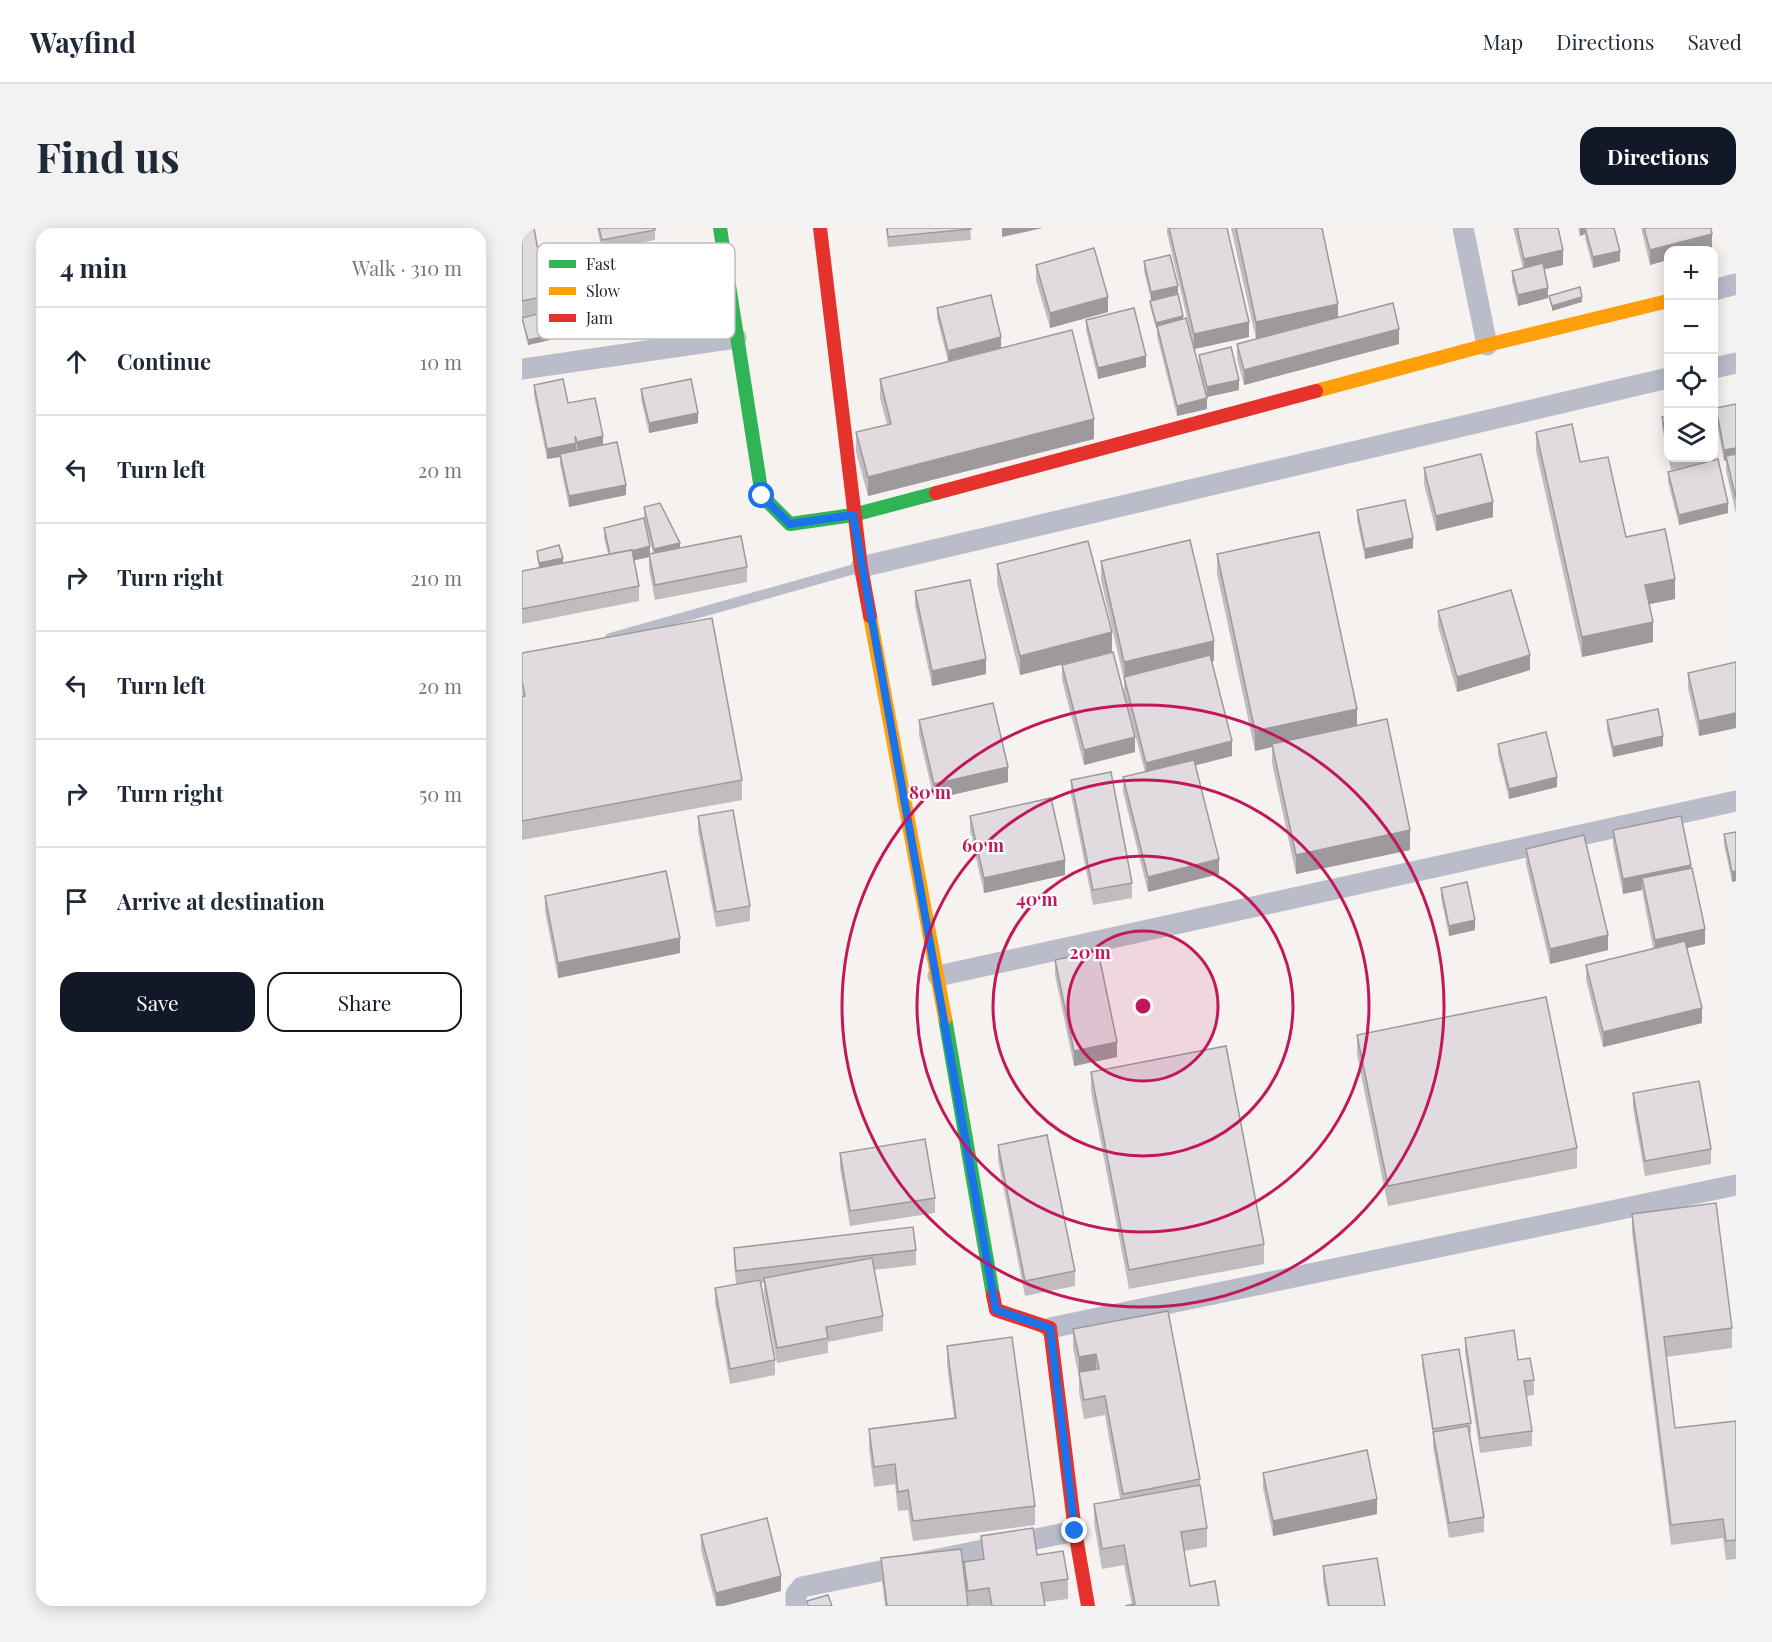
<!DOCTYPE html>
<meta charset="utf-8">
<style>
body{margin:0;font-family:"Playfair Display",serif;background:#f2f2f3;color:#1f2937}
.controls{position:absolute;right:18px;top:18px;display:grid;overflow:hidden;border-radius:12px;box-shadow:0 3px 15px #0003}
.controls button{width:54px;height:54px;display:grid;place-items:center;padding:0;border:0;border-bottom:2px solid #e0e1e3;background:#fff;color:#1f2937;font:30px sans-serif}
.stop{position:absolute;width:18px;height:18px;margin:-14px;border:4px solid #1a73e8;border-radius:50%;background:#fff}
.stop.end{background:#1a73e8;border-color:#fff;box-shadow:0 2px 6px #0008}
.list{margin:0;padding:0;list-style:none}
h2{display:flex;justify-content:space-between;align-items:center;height:78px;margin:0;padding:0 24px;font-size:26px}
h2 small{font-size:20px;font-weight:400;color:#747a83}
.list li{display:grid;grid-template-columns:39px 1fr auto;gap:18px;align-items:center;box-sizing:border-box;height:108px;padding:0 24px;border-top:2px solid #e0e1e3}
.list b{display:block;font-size:22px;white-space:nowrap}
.list em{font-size:20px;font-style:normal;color:#747a83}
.actions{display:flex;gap:12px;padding:18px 24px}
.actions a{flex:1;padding:14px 0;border:2px solid #111827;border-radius:18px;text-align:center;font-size:21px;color:#111827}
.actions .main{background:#111827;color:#fff}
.icon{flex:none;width:33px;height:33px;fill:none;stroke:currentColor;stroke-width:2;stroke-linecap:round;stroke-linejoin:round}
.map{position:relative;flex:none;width:1214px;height:1378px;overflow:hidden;border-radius:18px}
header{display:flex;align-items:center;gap:36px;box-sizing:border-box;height:84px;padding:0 30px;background:#fff;border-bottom:2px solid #e0e1e3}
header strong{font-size:28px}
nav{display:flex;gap:33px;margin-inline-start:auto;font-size:21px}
.intro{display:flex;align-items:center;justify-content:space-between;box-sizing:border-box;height:144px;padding:0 36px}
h1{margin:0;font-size:42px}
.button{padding:15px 27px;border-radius:18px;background:#111827;color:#fff;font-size:21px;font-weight:700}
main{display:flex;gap:36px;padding:0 36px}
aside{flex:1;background:#fff;border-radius:18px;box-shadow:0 3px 15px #0003}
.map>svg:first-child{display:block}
</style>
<header>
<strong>Wayfind</strong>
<nav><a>Map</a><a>Directions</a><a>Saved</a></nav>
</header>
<div class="intro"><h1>Find us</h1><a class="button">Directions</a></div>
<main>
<aside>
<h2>4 min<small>Walk · 310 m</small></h2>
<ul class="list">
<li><svg class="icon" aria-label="ahead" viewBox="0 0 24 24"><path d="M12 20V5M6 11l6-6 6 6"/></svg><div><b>Continue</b></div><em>10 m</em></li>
<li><svg class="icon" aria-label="left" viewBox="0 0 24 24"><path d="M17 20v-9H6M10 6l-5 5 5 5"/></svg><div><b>Turn left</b></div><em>20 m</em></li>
<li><svg class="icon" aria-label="right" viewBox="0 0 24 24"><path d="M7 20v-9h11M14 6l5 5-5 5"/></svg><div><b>Turn right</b></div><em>210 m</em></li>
<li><svg class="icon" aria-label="left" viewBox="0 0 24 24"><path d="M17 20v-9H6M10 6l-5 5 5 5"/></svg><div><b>Turn left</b></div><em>20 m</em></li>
<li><svg class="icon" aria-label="right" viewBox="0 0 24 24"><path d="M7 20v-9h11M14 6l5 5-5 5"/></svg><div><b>Turn right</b></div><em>50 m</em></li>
<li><svg class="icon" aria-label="arrive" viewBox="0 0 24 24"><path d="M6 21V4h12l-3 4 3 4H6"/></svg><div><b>Arrive at destination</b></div></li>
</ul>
<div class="actions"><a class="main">Save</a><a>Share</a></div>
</aside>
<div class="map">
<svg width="1214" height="1378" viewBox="0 0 1214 1378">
<rect width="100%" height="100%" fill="#f5f2ef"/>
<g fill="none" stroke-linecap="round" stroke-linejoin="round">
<path stroke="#babdc9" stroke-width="10" d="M88,410L336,340"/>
<g stroke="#babdc9" stroke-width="21">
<path d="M941,0L965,117"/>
<path d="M1192,62L1214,56"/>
<path d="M1192,140L1214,135"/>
<path d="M0,141L214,110"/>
<path d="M339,339L1146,150"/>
<path d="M416,748L1214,573"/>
<path d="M528,1100L1214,957"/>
<path d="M274,1378V1366L280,1359L553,1303"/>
</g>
<g stroke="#30b455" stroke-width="14">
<path d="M198,0L240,268L268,296L331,287L414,265"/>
<path d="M423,790L471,1067"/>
</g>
<g stroke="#ff9f0a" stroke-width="14">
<path d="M794,163L965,117L1146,73"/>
<path d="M348,388L423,790"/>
</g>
<g stroke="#e5322d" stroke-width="14">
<path d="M298,0L339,339L348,388"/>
<path d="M414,265L794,163"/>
<path d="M471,1067L474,1082L528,1100L553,1303L566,1378"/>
</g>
</g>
<g fill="#c2bcc1">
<path d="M0,0L24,68V88L28,112L6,117L0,92Z"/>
<path d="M75,0H133V12L80,22Z"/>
<path d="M364,0H448L449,12L366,19Z"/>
<path d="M645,0H705L727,109L672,121L685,181L655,188L635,108V100H634L628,78V73L629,72L622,43V33L656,66L661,91L671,115L645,5Z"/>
<path d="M709,0H800L816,90L877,116L722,157L715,131V116L734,111Z"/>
<path d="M991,0H1036L1041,37L1022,41L1026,70L996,78L990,53V43L1001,40Z"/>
<path d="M1056,0H1092L1098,33L1071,40L1063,10V6L1058,8Z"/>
<path d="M1119,0H1189L1190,21L1184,22H1146L1128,37Z"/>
<path d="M106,34L159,68L113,78L106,44Z"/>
<path d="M514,37L586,84L528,100L514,52Z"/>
<path d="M415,80L479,120L426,133L415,90Z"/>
<path d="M564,92L624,139L576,151L564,102Z"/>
<path d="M677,127L717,162L685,169L677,137Z"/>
<path d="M358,151L572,211L346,268L334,224V204L365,197L358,170Z"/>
<path d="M12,157L46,175L81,217L104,267L47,279L38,236V229L25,231L12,167Z"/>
<path d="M119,161L176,195L127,205L119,171Z"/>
<path d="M1214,176V286L1204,243V232L1202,233L1194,190V180Z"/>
<path d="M1146,188V230H1184V234L1206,285L1157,297L1146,254V244L1172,237L1149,242L1140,199V189Z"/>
<path d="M1014,204L1058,234L1104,309L1153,371L1127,376L1131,414L1060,429L1014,223Z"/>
<path d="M902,240L971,289L914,303L902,256Z"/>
<path d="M122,279L158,320L225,339V354L133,372L127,341V329L112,332L117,358V373L0,396V343L17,340L15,328V323L41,335L86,326L82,310V300L128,326L131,325L122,290Z"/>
<path d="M835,282L891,320L843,331L835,292Z"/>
<path d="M695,326L835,498L888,622L774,646L750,535V519L733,523L695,346Z"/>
<path d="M579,333L692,433H690L710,528L674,537L697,646L626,664L601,564V549L623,544L602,464V452L579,352Z"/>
<path d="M475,336L590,424L498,447L475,356Z"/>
<path d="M393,363L464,446L410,458L393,378Z"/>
<path d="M916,383L1008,442L935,464L916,398Z"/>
<path d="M0,425L220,552V572L0,612Z"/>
<path d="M1214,434V500L1177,508L1166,460V445Z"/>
<path d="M540,437L613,524L562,537L540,452Z"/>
<path d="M397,492L486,554L412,571L397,507Z"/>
<path d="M1085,492L1141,518L1091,529L1085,502Z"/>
<path d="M976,516L1035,559L987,571L976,526Z"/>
<path d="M549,552L610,655V670L571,677L549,567Z"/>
<path d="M176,588L228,678V693L194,699L176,603Z"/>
<path d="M448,588L543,647L462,665L448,603Z"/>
<path d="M1091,602L1169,640L1183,716L1165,720L1180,795L1081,819L1064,752V737L1131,720L1120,662L1101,666L1091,617Z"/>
<path d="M1214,604L1210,654L1202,616V606Z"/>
<path d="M1004,621L1086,722L1028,736L1004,636Z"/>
<path d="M919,660L953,702L927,708L919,670Z"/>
<path d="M23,668L158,725L36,750L23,683Z"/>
<path d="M533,732L595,829L552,838L533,747Z"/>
<path d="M835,807L1055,920V940L866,978L835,827Z"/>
<path d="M569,844L742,1016V1036L607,1061L569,863Z"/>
<path d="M1111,865L1189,921V936L1123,948L1111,880Z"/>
<path d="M476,917L553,1043V1058L503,1068L476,932Z"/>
<path d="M318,925L413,970V985L328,998L318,940Z"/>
<path d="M1110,986L1210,1100V1120L1144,1129L1153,1200L1214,1193V1331L1204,1332L1201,1310L1149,1317L1110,1005Z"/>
<path d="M212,1020L394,1022V1037L352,1042L361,1088V1103L306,1114V1125L255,1135L242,1065V1055H239L253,1132V1147L208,1156L193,1075V1060L214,1056L212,1035Z"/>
<path d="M551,1101L678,1251V1261L685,1300V1319L662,1323L668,1358L610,1377L602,1337L580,1341L572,1295V1276L598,1271L583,1187L562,1191L557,1164V1149L551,1120Z"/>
<path d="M943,1110L996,1132L1012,1152V1167L1004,1168L1010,1203V1218L958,1225L943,1125Z"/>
<path d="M425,1118L513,1278V1297L391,1313L386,1282L376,1283L373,1256L352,1259L347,1221V1201L432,1190L425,1137Z"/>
<path d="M900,1127L949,1195V1205H947L962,1289V1304L927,1310L911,1219V1208L900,1137Z"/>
<path d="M741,1245L855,1286L751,1308L741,1260Z"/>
<path d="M179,1307L259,1363L201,1378H194L179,1322Z"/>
<path d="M459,1308L515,1327L546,1351V1371L522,1374L523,1378H363L359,1345V1330L442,1341V1334L459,1332Z"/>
<path d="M801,1338L863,1378H805L801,1353Z"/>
</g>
<g fill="#9e999d">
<path d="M480,0H521L480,9Z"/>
<path d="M1058,0H1063V6L1058,8Z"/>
<path d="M1190,6V21L1184,22H1146V32L1128,37V22Z"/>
<path d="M1041,22V37L1002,46V31Z"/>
<path d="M1098,23V33L1071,40V29Z"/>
<path d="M159,58V68L113,78V68Z"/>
<path d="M656,58V68L629,74V64Z"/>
<path d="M1026,60V70L996,78V67Z"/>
<path d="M586,69V84L528,100V85Z"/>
<path d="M1060,69V74L1030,83V78Z"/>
<path d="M816,76V95L734,113V94Z"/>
<path d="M661,88V93L634,100V95Z"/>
<path d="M727,94V109L672,121V106Z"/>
<path d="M877,101V116L722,157V142Z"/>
<path d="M28,107V112L6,117V112Z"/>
<path d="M479,109V120L426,133V123Z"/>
<path d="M624,128V139L576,151V140Z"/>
<path d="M717,152V162L685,169V159Z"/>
<path d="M685,170V181L655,188V178Z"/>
<path d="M176,185V195L127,205V195Z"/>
<path d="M572,191V211L346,268V249Z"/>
<path d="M81,208V219L55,224V214Z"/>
<path d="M54,215V225L38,226V229L25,231V221Z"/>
<path d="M1214,220V230L1204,228V232L1202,233V222Z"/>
<path d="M104,257V267L47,279V268Z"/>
<path d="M971,274V289L914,303V288Z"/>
<path d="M1206,275V285L1157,297V287Z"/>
<path d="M891,310V320L843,331V321Z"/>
<path d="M158,315V325L132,331V321Z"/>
<path d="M128,318V328L127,326V329L89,338V328Z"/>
<path d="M41,330V335L17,341V335Z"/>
<path d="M1153,351V371L1123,377V357Z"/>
<path d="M1131,394V414L1060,429V409Z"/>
<path d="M590,404V424L498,447V428Z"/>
<path d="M692,413V433L603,453L602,434Z"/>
<path d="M1008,427V442L935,464V449Z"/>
<path d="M464,431V446L410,458V443Z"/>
<path d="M835,481V501L750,516V519L733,523V503Z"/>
<path d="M1214,485V500L1177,508V493Z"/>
<path d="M1141,508V518L1091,529V519Z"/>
<path d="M613,509V524L562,537V522Z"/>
<path d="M710,513V528L624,550V535Z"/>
<path d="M486,539V554L412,571V556Z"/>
<path d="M1035,549V559L987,571V561Z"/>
<path d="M888,602V622L774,646V627Z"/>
<path d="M697,631V646L626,664V649Z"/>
<path d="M543,632V647L462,665V650Z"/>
<path d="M1169,637V652L1120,650V662L1101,666V651Z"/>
<path d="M1214,643V653L1210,654V644Z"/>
<path d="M953,692V702L927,708V698Z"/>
<path d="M1183,701V716L1133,727V712Z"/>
<path d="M1086,707V722L1028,736V721Z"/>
<path d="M158,710V725L36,750V735Z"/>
<path d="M1180,780V795L1081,819V804Z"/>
<path d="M595,814V829L552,838V823Z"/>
<path d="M574,1126V1145L557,1144V1149V1129Z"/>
<path d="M855,1271V1286L751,1308V1293Z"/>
<path d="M259,1348V1363L201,1378H194V1365Z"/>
</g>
<g fill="#e1dbe0" stroke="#9e999d" stroke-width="1.5">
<path d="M0,0H12L24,68L0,73Z"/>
<path d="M77,0H133V2L80,12Z"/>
<path d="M365,0H448L449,1L366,9Z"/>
<path d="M647,0H705L727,94L672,106Z"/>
<path d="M714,0H800L816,76L734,94Z"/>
<path d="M995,0H1036L1041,22L1002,31Z"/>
<path d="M1063,0H1092L1098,23L1071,29Z"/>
<path d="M1122,0H1189L1190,6L1128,22Z"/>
<path d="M572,20L586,69L528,85L514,37Z"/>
<path d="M648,27L656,58L629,64L622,33Z"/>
<path d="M1021,35L1026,60L996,67L990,43Z"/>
<path d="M1058,59L1060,69L1030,78L1027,68Z"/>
<path d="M656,66L661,88L634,95L628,73Z"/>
<path d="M469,67L479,109L426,123L415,80Z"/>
<path d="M871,75L877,101L722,142L715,116Z"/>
<path d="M612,80L624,128L576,140L564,92Z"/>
<path d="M23,84L28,107L6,112L0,90Z"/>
<path d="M664,90L685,170L655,178L635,98Z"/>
<path d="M550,102L572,191L346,249L334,204L369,196L358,151Z"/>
<path d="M709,119L717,152L685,159L677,127Z"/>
<path d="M41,151L46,175L73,170L81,208L55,214L53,208L54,215L25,221L12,157Z"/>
<path d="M169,151L176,185L127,195L119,161Z"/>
<path d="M1214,176V220L1202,222L1194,180Z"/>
<path d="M1146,188V220L1140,189Z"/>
<path d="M1050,196L1058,234L1086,229L1104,309L1143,301L1153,351L1123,357L1131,394L1060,409L1014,204Z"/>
<path d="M95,214L104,257L47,268L38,226Z"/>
<path d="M959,226L971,274L914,288L902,240Z"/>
<path d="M1214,226V271L1204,228Z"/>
<path d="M1196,231L1206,275L1157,287L1146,244Z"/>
<path d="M883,272L891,310L843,321L835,282Z"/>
<path d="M138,275L158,315L132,321L122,279Z"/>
<path d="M122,290L128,318L110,323V322L88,326L82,300Z"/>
<path d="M797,304L835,481L733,503L695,326Z"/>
<path d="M219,308L225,339L133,357L127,326Z"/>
<path d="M668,312L692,413L602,434L579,333Z"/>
<path d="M566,313L590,404L498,428L475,336Z"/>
<path d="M37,317L41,330L17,335L15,323Z"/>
<path d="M110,322L117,358L0,381V343Z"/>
<path d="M448,352L464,431L410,443L393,363Z"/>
<path d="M989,362L1008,427L935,449L916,383Z"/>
<path d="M190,390L220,552L0,593V469L3,468L0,453V425Z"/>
<path d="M591,424L613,509L562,522L540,437Z"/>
<path d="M688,427L710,513L624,535L602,449Z"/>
<path d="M1214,434V485L1177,493L1166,445Z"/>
<path d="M471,475L486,539L412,556L397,492Z"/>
<path d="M1136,481L1141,508L1091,519L1085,492Z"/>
<path d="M865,491L888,602L774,627L750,516Z"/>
<path d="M1024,504L1035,549L987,561L976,516Z"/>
<path d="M672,532L697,631L626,649L601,549Z"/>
<path d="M589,544L610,655L571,662L549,552Z"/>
<path d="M529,570L543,632L462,650L448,588Z"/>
<path d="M211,582L228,678L194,684L176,588Z"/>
<path d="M1159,588L1169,637L1101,651L1091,602Z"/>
<path d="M1214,604V643L1210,644L1202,606Z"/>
<path d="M1062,607L1086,707L1028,721L1004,621Z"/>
<path d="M1170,640L1183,701L1133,712L1120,650Z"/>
<path d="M144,643L158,710L36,735L23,668Z"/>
<path d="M945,654L953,692L927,698L919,660Z"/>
<path d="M1163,713L1180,780L1081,804L1064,737Z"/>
<path d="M576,723L595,814L552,823L533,732Z"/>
<path d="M1024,769L1055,920L866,958L835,807Z"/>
<path d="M704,818L742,1016L607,1042L569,844Z"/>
<path d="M1177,853L1189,921L1123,933L1111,865Z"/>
<path d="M525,907L553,1043L503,1053L476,917Z"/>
<path d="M403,911L413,970L328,983L318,925Z"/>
<path d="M1194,975L1210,1100L1142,1109L1153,1200L1214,1193V1312L1204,1313L1201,1291L1149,1297L1110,986Z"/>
<path d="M391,999L394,1022L214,1043L212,1020Z"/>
<path d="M350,1030L361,1088L304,1099L306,1110L255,1120L242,1050Z"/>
<path d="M238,1052L253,1132L208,1141L193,1060Z"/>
<path d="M646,1083L678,1251L601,1266L583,1168L562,1172L557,1144L577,1141L574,1126L557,1129L551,1101Z"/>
<path d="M992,1102L996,1132L1008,1130L1012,1152L1002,1153L1010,1203L958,1210L943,1110Z"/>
<path d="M490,1109L513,1278L391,1293L386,1262L376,1264L373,1236L352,1239L347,1201L434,1190L425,1118Z"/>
<path d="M937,1121L949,1195L911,1201L900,1127Z"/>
<path d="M946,1198L962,1289L927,1295L911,1204Z"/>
<path d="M845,1222L855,1271L751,1293L741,1245Z"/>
<path d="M678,1257L685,1300L659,1304L668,1358L693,1353L697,1378H603L613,1376L602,1317L580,1321L572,1276Z"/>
<path d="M245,1290L259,1348L194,1365L179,1307Z"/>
<path d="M511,1300L515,1327L541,1323L546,1351L519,1355L523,1378H470L467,1360L446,1363L442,1334L462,1331L459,1308Z"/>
<path d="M439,1321L446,1378H365L359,1330Z"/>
<path d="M855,1330L863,1378H807L801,1338Z"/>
<path d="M306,1367L310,1378H286L285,1373Z"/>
</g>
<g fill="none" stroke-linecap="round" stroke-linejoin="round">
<path stroke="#1a73e8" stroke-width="8" d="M240,268L268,296L331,287L474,1082L528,1100L553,1303"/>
</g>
<circle cx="621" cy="778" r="75" fill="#c2185b" fill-opacity=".12"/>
<g fill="none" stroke="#c2185b" stroke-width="3">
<circle cx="621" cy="778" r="75"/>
<circle cx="621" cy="778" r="150"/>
<circle cx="621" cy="778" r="226"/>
<circle cx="621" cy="778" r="301"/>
</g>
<rect x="15" y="15" width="198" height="96" rx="9" fill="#fff" stroke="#bdbdbc" stroke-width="1.5"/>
<rect x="27" y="32" width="27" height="8" fill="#30b455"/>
<rect x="27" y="59" width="27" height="8" fill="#ff9f0a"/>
<rect x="27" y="86" width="27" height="8" fill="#e5322d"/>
<g font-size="16" fill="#242220">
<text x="64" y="42">Fast</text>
<text x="64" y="69">Slow</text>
<text x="64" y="96">Jam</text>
</g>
<circle cx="621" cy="778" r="9" fill="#c2185b" stroke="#fff" stroke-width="3"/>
<g font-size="18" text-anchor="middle" font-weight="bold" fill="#c2185b" stroke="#fff" stroke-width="4.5" stroke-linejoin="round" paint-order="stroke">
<text x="408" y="571">80 m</text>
<text x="461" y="624">60 m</text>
<text x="515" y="678">40 m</text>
<text x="568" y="731">20 m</text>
</g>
</svg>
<div class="controls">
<button>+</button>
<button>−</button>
<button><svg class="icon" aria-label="locate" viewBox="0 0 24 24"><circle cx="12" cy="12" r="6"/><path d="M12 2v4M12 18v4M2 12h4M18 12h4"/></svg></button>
<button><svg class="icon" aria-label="layers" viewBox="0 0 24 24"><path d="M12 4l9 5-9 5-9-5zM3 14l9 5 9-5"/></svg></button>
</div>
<div class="stop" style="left:240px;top:268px"></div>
<div class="stop end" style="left:553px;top:1303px"></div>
</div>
</main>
